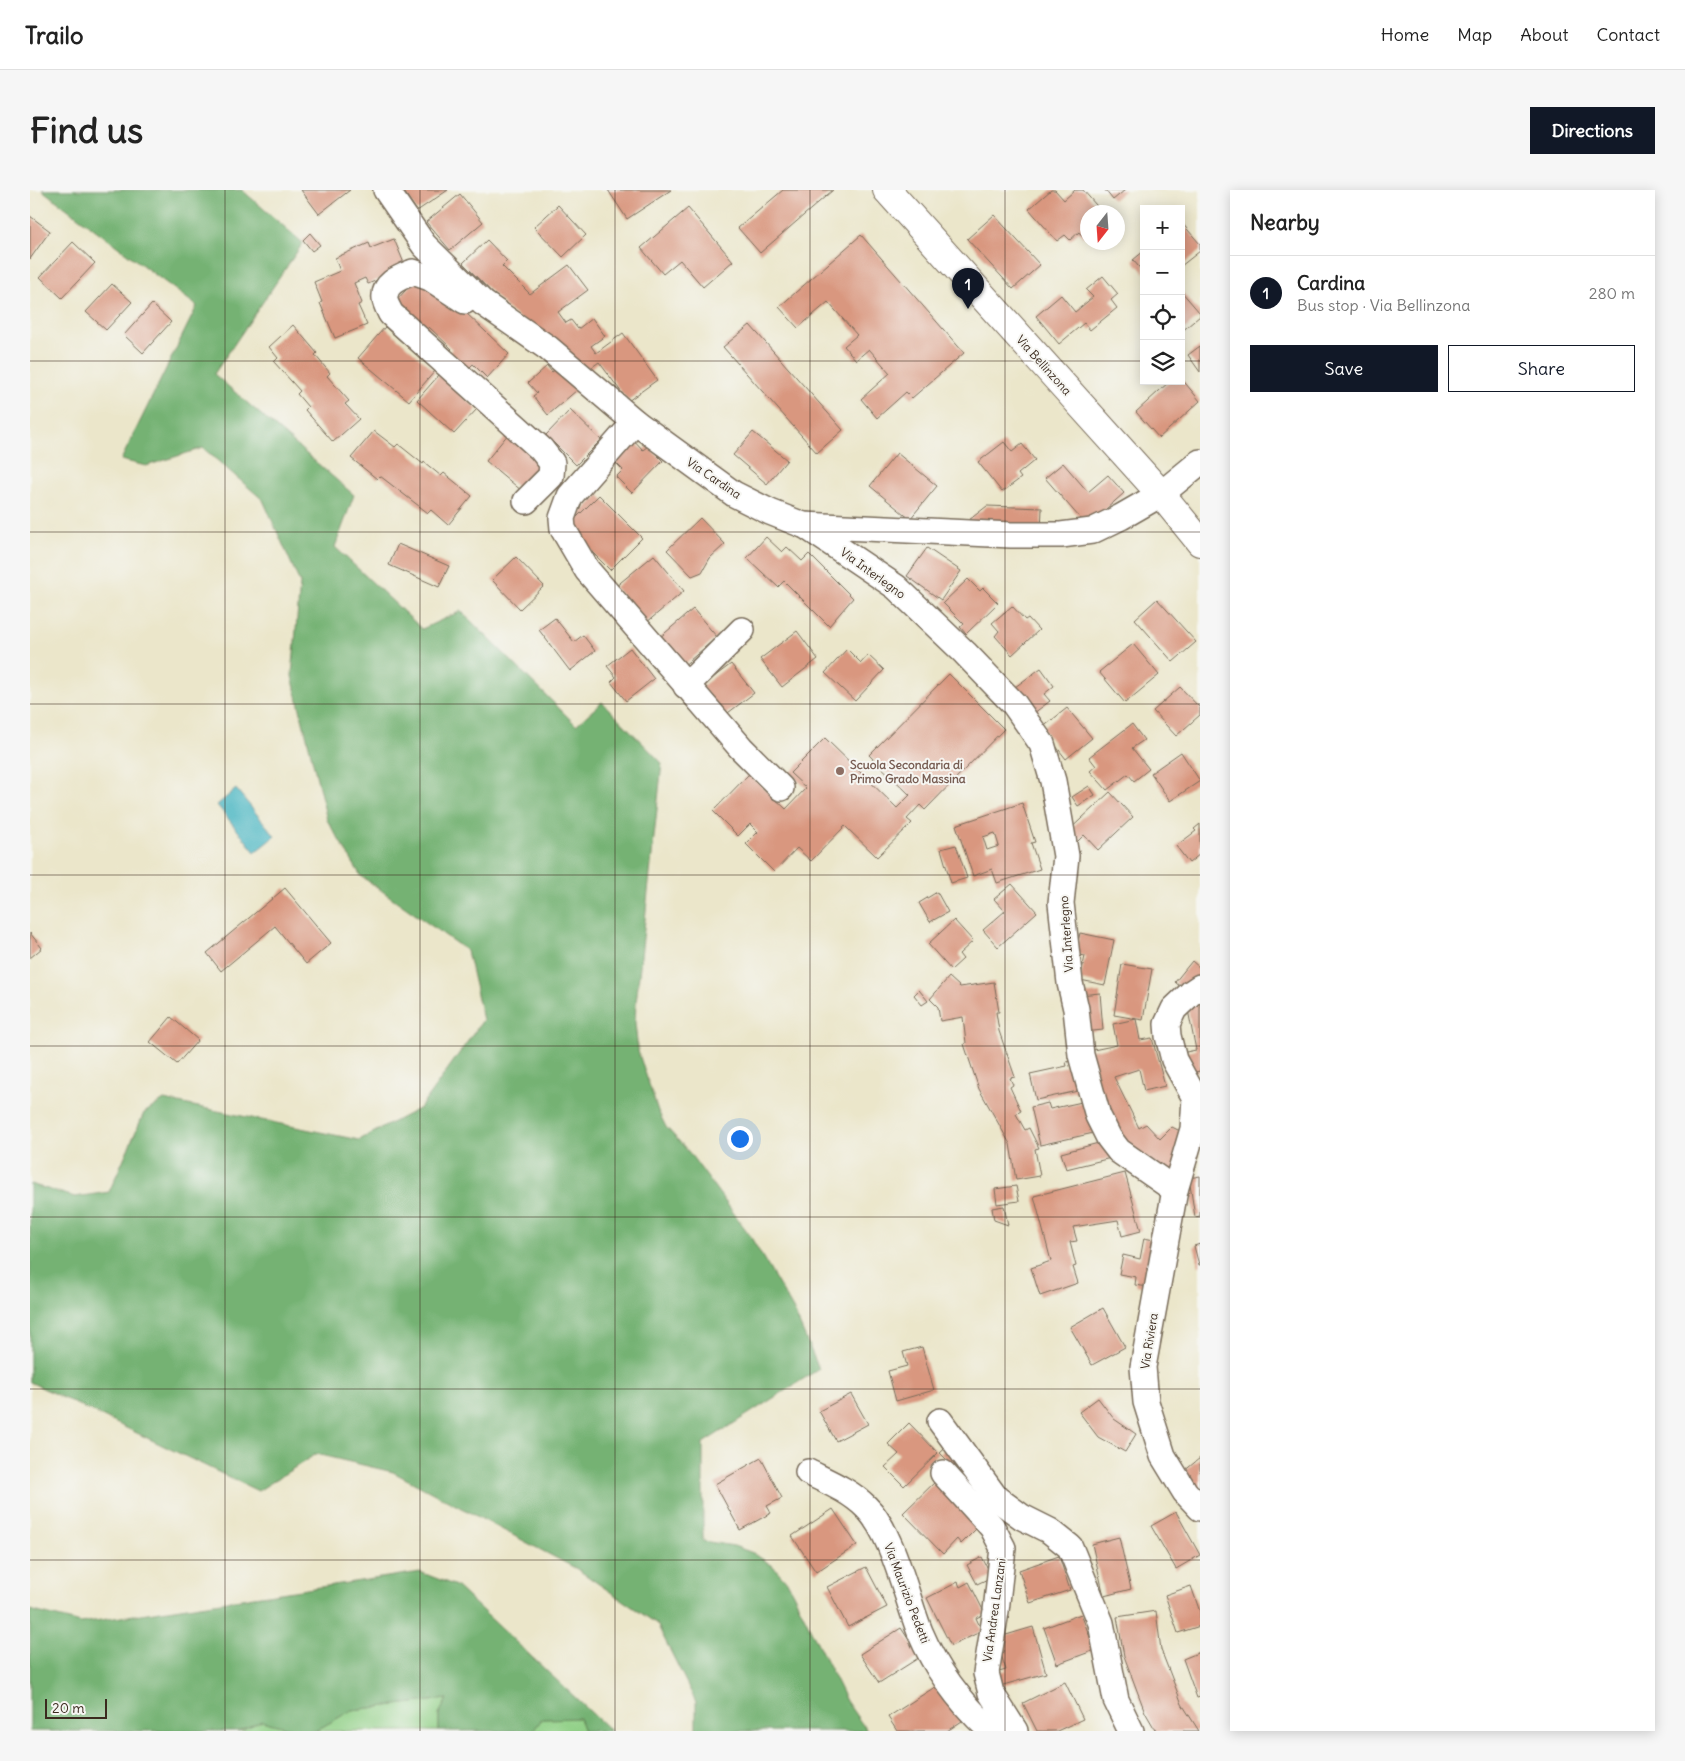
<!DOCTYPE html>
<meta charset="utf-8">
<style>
body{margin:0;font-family:Delius,sans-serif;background:#f6f6f6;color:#222}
.controls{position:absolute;right:15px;top:15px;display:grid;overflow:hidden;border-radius:0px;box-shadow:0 2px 12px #0003}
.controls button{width:45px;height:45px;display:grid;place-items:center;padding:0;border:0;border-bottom:1px solid #e0e0e0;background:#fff;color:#222;font:25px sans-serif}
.compass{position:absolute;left:1050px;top:15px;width:45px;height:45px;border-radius:50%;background:#fff;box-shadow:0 2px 12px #0003;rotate:197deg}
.scale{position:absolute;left:15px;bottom:12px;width:62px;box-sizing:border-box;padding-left:5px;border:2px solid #3b2a1e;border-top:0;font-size:14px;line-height:18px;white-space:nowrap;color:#3b2a1e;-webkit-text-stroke:4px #f6f6f2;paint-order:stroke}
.you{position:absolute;left:709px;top:948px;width:18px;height:18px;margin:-12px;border:4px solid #fff;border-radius:50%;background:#1a73e8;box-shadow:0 0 0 8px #1a73e833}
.badge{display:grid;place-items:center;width:32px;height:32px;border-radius:50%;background:#111827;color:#fff;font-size:16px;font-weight:700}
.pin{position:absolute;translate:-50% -41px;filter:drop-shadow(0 1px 2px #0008)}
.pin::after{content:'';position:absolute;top:26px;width:18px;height:15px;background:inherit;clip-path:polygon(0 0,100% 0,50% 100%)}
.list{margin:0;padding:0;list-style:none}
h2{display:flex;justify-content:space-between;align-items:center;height:65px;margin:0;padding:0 20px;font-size:21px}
h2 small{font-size:16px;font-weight:400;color:#767676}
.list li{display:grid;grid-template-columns:32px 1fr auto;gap:15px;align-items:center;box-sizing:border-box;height:75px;padding:0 20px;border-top:1px solid #e0e0e0}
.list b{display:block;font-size:19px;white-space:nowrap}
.list p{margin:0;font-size:16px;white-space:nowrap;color:#767676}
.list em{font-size:16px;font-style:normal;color:#767676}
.actions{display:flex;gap:10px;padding:15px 20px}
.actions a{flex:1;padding:11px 0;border:1px solid #111827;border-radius:0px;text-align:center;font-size:18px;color:#111827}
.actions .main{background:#111827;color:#fff}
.icon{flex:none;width:28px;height:28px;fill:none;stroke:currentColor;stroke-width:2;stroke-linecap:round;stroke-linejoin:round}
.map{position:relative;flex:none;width:1170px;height:1541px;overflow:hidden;border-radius:0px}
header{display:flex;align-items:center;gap:30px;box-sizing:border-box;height:70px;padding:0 25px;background:#fff;border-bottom:1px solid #e0e0e0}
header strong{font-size:24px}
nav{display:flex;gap:28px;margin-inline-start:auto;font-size:18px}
.intro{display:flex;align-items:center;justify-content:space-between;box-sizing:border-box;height:120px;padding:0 30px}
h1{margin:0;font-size:35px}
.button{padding:12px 22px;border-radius:0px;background:#111827;color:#fff;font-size:18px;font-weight:700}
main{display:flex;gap:30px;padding:0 30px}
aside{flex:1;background:#fff;border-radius:0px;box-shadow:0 2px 12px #0003}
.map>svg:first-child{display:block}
</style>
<header>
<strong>Trailo</strong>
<nav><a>Home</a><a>Map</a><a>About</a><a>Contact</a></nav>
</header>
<div class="intro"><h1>Find us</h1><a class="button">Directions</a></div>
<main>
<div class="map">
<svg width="1170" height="1541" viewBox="0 0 1170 1541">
<rect width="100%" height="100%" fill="#f6f6f2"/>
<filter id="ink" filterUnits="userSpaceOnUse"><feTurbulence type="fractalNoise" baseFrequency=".02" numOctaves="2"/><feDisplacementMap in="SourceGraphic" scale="10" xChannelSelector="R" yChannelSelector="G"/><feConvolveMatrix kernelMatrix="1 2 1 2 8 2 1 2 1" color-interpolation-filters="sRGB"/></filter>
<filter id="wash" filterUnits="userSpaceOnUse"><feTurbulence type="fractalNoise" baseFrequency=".0096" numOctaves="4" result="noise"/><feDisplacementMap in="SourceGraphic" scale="20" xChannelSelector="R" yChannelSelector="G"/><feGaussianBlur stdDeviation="1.12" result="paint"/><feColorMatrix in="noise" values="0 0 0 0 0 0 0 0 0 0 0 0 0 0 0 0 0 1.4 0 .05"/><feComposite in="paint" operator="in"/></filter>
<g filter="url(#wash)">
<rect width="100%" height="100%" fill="#ebe6ca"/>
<g fill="#90d086" stroke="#667d52">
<path d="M417,1509L409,1524V1541H285L322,1520Z"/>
<path d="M549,1528L554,1541H503L512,1529Z"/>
<path d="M232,1531L270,1541H208Z"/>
</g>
<g fill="#74b273" stroke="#586e48">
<path d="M12,0H212L273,53L184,184L324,305L305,357L392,439L431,421L546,535L572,512L632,573L606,813L605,833L608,861L628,921L636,937L658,961L719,1044L763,1119L789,1179L673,1253V1351L704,1356L723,1363L743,1376L758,1393L816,1511L837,1541H666V1512L627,1434L547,1379L363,1282L286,1264L228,1301L0,1192V994L45,1007L79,1002L114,923L134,910L329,950L390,918L453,830L437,761L331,686L297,630L262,486L270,393L233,310L173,258L116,276L91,270L167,116Z"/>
<path d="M390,1382L426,1396L581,1541H554L549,1528L512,1529L503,1541H409V1524L417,1509L322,1520L285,1541H270L232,1531L208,1541H0V1420L51,1433Z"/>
</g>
<path fill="#48b6c2" stroke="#427070" d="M206,599L245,646L225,662L187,615Z"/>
<g id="blocks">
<g fill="#d9977f" fill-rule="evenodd">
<path d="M271,0H320L289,24Z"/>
<path d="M373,0H418L387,21Z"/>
<path d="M578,0H641L597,29Z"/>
<path d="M753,0H803L730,63L708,38Z"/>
<path d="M1021,0H1025L1034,10L1045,0H1053L1072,22H1058V43L1053,47L1049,42L1040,50L1035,45L1027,51L999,19Z"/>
<path d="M1075,0H1095L1083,10Z"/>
<path d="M430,4L453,32L420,60L396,32Z"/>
<path d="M528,15L556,45L533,67L504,37Z"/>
<path d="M658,18L703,71L673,97L650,70L633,84L611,58Z"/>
<path d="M964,25L1010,75L983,99L937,49Z"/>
<path d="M0,26L20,41L0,69Z"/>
<path d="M1151,32L1170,54V61L1151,76Z"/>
<path d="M280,43L290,55L282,61L273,50Z"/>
<path d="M831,45L934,163L882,208L876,202L847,228L831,209L860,183L839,159L826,170L814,156L827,145L798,112L768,138L749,117Z"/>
<path d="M364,49L376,78L338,94L335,88L324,93L332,113L328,115L337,135L305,148L290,113L292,112L284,92L310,81L305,68L339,53L341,58Z"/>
<path d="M457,50L477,71L472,76L500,104L539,75L558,100L528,122L536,133L541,130L548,139L562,128L575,146L561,156L566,163L593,143L627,190L598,211L569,172L558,180L481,122L433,73Z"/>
<path d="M43,52L65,73L32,108L10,87Z"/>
<path d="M1114,61V83L1103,70Z"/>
<path d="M1073,86L1088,104L1081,110L1087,118L1060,140L1054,133L1029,154L1006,126L1031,105L1045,122L1063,107L1056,100Z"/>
<path d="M387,88L411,99L479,164L457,188L443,174L437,180L419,162L422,159L399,137L394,142L364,113Z"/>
<path d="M82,94L102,112L76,140L56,122Z"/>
<path d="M1151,101L1170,123V126L1151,142Z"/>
<path d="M122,114L141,132L113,163L94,145Z"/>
<path d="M263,135L287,163L285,165L300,183L297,186L319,211L315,214L329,229L303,252L275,220L278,217L267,204L270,201L244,172L248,168L239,157Z"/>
<path d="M720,135L813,240L787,263L693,157Z"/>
<path d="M355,137L405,181L379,211L328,168Z"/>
<path d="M1170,156V182L1158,165Z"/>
<path d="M517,176L522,182L528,177L547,200L518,225L503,206L507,203L498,193Z"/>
<path d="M409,185L447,219L424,244L387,210Z"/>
<path d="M1151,188L1170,211L1129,248L1106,222L1140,191H1151Z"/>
<path d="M540,220L571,250L546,275L516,245Z"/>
<path d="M344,241L365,257L368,254L393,274L394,272L411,286L414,283L442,306L418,335L401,320L398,323L350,286L347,289L321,268Z"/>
<path d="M723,242L757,270L737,294L703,265Z"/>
<path d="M479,243L515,273L492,301L456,271Z"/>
<path d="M602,248L613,260L618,256L633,271L602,303L586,287L593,280L581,268Z"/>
<path d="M974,252L982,262L992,254L1005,270L988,284L991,288L972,302L948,272Z"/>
<path d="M867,263L907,296L880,329L840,296Z"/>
<path d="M1033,273L1058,302L1078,285L1094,303L1057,336L1015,288Z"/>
<path d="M569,305L612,348L580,380L537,337Z"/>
<path d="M957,316L1012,318L1011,342L938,340L939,330Z"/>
<path d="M670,328L695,354L680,368L672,382L662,386L637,360Z"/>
<path d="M736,347L752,362L757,357L772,371L779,364L823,408L799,436L754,391L748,397L717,368Z"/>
<path d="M368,354L419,376L409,397L359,375Z"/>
<path d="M897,358L931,381L911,410L877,386Z"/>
<path d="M624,365L654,401L616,433L585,397Z"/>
<path d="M486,367L514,396L490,419L462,390Z"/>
<path d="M938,389L950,401L953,398L968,413L936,444L930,437L934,434L913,413Z"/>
<path d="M1127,409L1166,452L1143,472L1105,429Z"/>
<path d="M982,416L995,430L998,428L1009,440L982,465L965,446L969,441L962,433Z"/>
<path d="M663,419L687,447L652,477L628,449Z"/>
<path d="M525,428L544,452L553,445L565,461L540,481L509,440Z"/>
<path d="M767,441L788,469L752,497L730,469Z"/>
<path d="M1103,454L1129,485L1095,513L1069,482Z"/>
<path d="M600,458L624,489L596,511L581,492L586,487L577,476Z"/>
<path d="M817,459L831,473L838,465L854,480L825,511L795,483Z"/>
<path d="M701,474L724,503L694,526L671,497Z"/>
<path d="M1011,478L1024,496L1014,504L1020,511L1000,526L981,500Z"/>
<path d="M919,484L974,539L895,620L890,615L877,629L882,633L847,667L815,636L781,671L767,658L744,682L716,654L728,642L720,634L708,646L683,621L719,584L756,619L776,598L760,583L795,548L867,618L880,605L839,565Z"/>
<path d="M1150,497L1170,518V525L1146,546L1123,521Z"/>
<path d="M1037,518L1062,548L1036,569L1012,538Z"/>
<path d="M1102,534L1114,550L1102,558L1119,579L1104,591L1098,584L1077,600L1060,581L1066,576L1059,567Z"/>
<path d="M1151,562L1170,591L1140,611L1121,583Z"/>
<path d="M1059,596L1065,605L1048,616L1042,607Z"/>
<path d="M1080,602L1103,627L1068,660L1054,645L1046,653L1036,643Z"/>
<path d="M992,613L1005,652L1001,653L1010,679L967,693L962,679L943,686L926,635ZM965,643L969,656L957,660L953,647Z"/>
<path d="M1170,634V664L1159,673L1146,656L1166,641L1164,639Z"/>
<path d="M926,655L937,688L921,693L911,659Z"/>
<path d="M982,694L1007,722L968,757L953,740L975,721L964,709Z"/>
<path d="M255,698L301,753L276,774L245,736L191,781L177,763Z"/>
<path d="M907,702L918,722L900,732L889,713Z"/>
<path d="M924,730L943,751L929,764L933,769L921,780L898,754Z"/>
<path d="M0,743L12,758L0,768Z"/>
<path d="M1050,743L1084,750L1075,795L1050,790L1055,766L1045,764Z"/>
<path d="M1162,771L1170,778V789L1155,801L1145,792Z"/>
<path d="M1092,774L1122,779L1113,830L1084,825Z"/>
<path d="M919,787L930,797L964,792L969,822H966L969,841L985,887L980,888L983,895L980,897L991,921L986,924L995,940L999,938L1009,958L1005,959L1010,986L986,990L980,954L949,899L934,854L936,853L933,827L910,831L908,817L900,809Z"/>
<path d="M889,800L898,811L892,815L884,805Z"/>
<path d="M1070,803L1073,840L1054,842L1050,805Z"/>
<path d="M1170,813V881L1155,884L1151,863L1166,860L1157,815Z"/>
<path d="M141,827L168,850L147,874L120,852Z"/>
<path d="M1106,829L1110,850L1122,848L1135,896L1114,901L1109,879L1084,887L1109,938L1116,934L1130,949L1142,937L1156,944L1144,985L1086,951L1054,862L1087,855L1083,834Z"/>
<path d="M1047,869L1055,903L1049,905L1048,901L1006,910L1000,884L1037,876L1036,872Z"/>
<path d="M1061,910L1068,942L1010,955L1001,917L1018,913L1020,919Z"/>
<path d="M1076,951L1085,967L1036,979L1031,963Z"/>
<path d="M1095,983L1111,1041L1092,1046L1088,1030L1043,1037L1047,1051L1040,1052L1046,1076L1043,1077L1048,1093L1010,1106L1001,1078L1021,1071L1004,1006Z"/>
<path d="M1170,986V1026L1165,1027L1159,988Z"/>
<path d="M986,996L989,1011L967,1014L965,999Z"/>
<path d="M974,1016L978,1035L964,1030L962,1018Z"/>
<path d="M1114,1048L1134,1052L1125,1098L1105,1095L1106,1087L1089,1084L1093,1065L1110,1069Z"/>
<path d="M1170,1054V1075H1169L1164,1056Z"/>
<path d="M1073,1118L1095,1157L1062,1175L1040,1137Z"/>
<path d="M892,1157L904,1200L866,1211L858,1181L877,1176L873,1162Z"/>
<path d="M821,1204L838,1234L806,1251L789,1221Z"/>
<path d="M1068,1208L1084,1229L1106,1244L1095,1262L1068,1247L1049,1222Z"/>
<path d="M879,1233L908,1263L874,1296L855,1277L869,1264L858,1254Z"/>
<path d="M920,1254L933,1267L923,1276L910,1263Z"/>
<path d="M731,1268L752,1308L737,1316L741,1323L710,1340L685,1294Z"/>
<path d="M1170,1268V1303L1153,1282Z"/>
<path d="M908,1289L952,1333L931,1354L927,1349L913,1364L873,1323Z"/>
<path d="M803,1319L827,1355L786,1382L762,1346Z"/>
<path d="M1146,1322L1170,1365L1146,1379L1121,1336Z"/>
<path d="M1089,1347L1101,1399L1074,1406L1062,1354Z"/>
<path d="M1029,1366L1040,1400L1000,1413L989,1380Z"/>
<path d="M952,1367L962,1387L947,1394L937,1375Z"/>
<path d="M836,1377L857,1417L818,1437L797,1397Z"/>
<path d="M928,1392L930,1397L939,1392L955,1424L946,1428L952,1441L921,1456L897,1408Z"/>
<path d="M1161,1396L1170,1422V1436L1148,1443L1135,1405Z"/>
<path d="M1126,1421L1131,1460L1152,1514L1169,1541H1126L1115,1522L1094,1466L1087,1427Z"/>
<path d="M1051,1424L1065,1460L1027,1474L1014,1438Z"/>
<path d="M1003,1437L1016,1483L966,1497L962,1484L976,1480L966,1448Z"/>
<path d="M871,1438L890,1467L849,1493L830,1464Z"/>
<path d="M1170,1462V1507L1167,1508L1153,1469Z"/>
<path d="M1035,1492L1053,1529L1027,1541H1007L993,1513Z"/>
<path d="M908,1495L932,1531L917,1541H867L858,1527Z"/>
</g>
</g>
</g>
<g filter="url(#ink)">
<use href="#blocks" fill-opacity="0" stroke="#796c5a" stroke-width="1"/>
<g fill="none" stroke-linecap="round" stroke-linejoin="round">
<defs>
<g id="street">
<path d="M356,0L394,55L453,113L518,158L605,232L704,304L740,322L773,335L981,345H1031L1062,341L1091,327L1131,304L1170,272"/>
<path d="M435,111L400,88L383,82C371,87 353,93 355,109C355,113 359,120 361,124L511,259L522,273L521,286L496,311"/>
<path d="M605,232L540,306L532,328L533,339L557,380L711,558L751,598"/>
<path d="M774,335L866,397L935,463L984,514L1012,554L1023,591L1036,666L1031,713L1040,793L1046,819L1051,865L1068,926L1079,948L1089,961L1145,1000"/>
<path d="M656,496L712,440"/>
<path d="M1170,797L1161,803L1144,819L1137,834L1138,846L1144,870L1165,908L1163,939L1145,1000L1113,1177L1116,1212L1133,1266L1155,1302L1170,1318"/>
<path d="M910,1231L966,1308L992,1327L1020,1341L1040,1357L1071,1433L1086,1510L1101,1541"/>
<path d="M778,1282C798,1292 820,1301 836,1317C863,1343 876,1407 890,1442C906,1480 931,1513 961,1541"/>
<path d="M913,1283L962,1337L973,1358L966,1421L956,1483L961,1503L985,1541"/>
</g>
<path id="primary" d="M857,0L1131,304L1170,352"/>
</defs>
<use href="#street" stroke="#796c5a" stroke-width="28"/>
<use href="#primary" stroke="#796c5a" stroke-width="30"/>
<use href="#street" stroke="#fff" stroke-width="25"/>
<use href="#primary" stroke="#fff" stroke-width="28"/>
</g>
</g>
<path fill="none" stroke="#3b2a1e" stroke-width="1" stroke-opacity="0.55" d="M195,0V1541M390,0V1541M585,0V1541M780,0V1541M975,0V1541M0,171H1114M1151,171H1170M0,342H1170M0,514H1170M0,685H1170M0,856H1170M0,1027H1170M0,1199H1170M0,1370H1170"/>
<circle fill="#8d6e63" stroke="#f6f6f2" stroke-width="2" cx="810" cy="581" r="5"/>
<g text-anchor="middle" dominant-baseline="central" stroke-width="4" stroke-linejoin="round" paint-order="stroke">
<g font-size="12" fill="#3b2a1e" stroke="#f6f6f2">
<text transform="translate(1014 175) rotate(48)">Via Bellinzona</text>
<text transform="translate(684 288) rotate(34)">Via Cardina</text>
<text transform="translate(843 383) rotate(36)">Via Interlegno</text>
<text transform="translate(1036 744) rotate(-94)">Via Interlegno</text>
<text transform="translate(1119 1151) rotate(-81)">Via Riviera</text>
<text transform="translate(877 1403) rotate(69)">Via Maurizio Pedetti</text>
<text transform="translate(964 1420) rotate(-82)">Via Andrea Lanzani</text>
</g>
<g font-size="12" font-weight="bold" fill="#785e54" stroke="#f6f6f2" text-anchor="start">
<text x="820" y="574">Scuola Secondaria di<tspan x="820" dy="14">Primo Grado Massina</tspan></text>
</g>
</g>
</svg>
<div class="controls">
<button>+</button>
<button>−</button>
<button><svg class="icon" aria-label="locate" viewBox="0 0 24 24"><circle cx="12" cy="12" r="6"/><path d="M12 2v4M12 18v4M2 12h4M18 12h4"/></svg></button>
<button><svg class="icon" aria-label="layers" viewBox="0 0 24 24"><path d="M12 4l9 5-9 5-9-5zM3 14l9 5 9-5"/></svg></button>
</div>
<svg class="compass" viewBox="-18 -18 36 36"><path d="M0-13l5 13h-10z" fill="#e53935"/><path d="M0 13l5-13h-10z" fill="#767676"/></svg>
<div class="scale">20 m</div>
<div class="you"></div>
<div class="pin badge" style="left:938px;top:119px">1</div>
</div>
<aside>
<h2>Nearby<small></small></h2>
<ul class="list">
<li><span class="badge">1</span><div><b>Cardina</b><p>Bus stop · Via Bellinzona</p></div><em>280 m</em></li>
</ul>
<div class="actions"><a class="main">Save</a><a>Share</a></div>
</aside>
</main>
